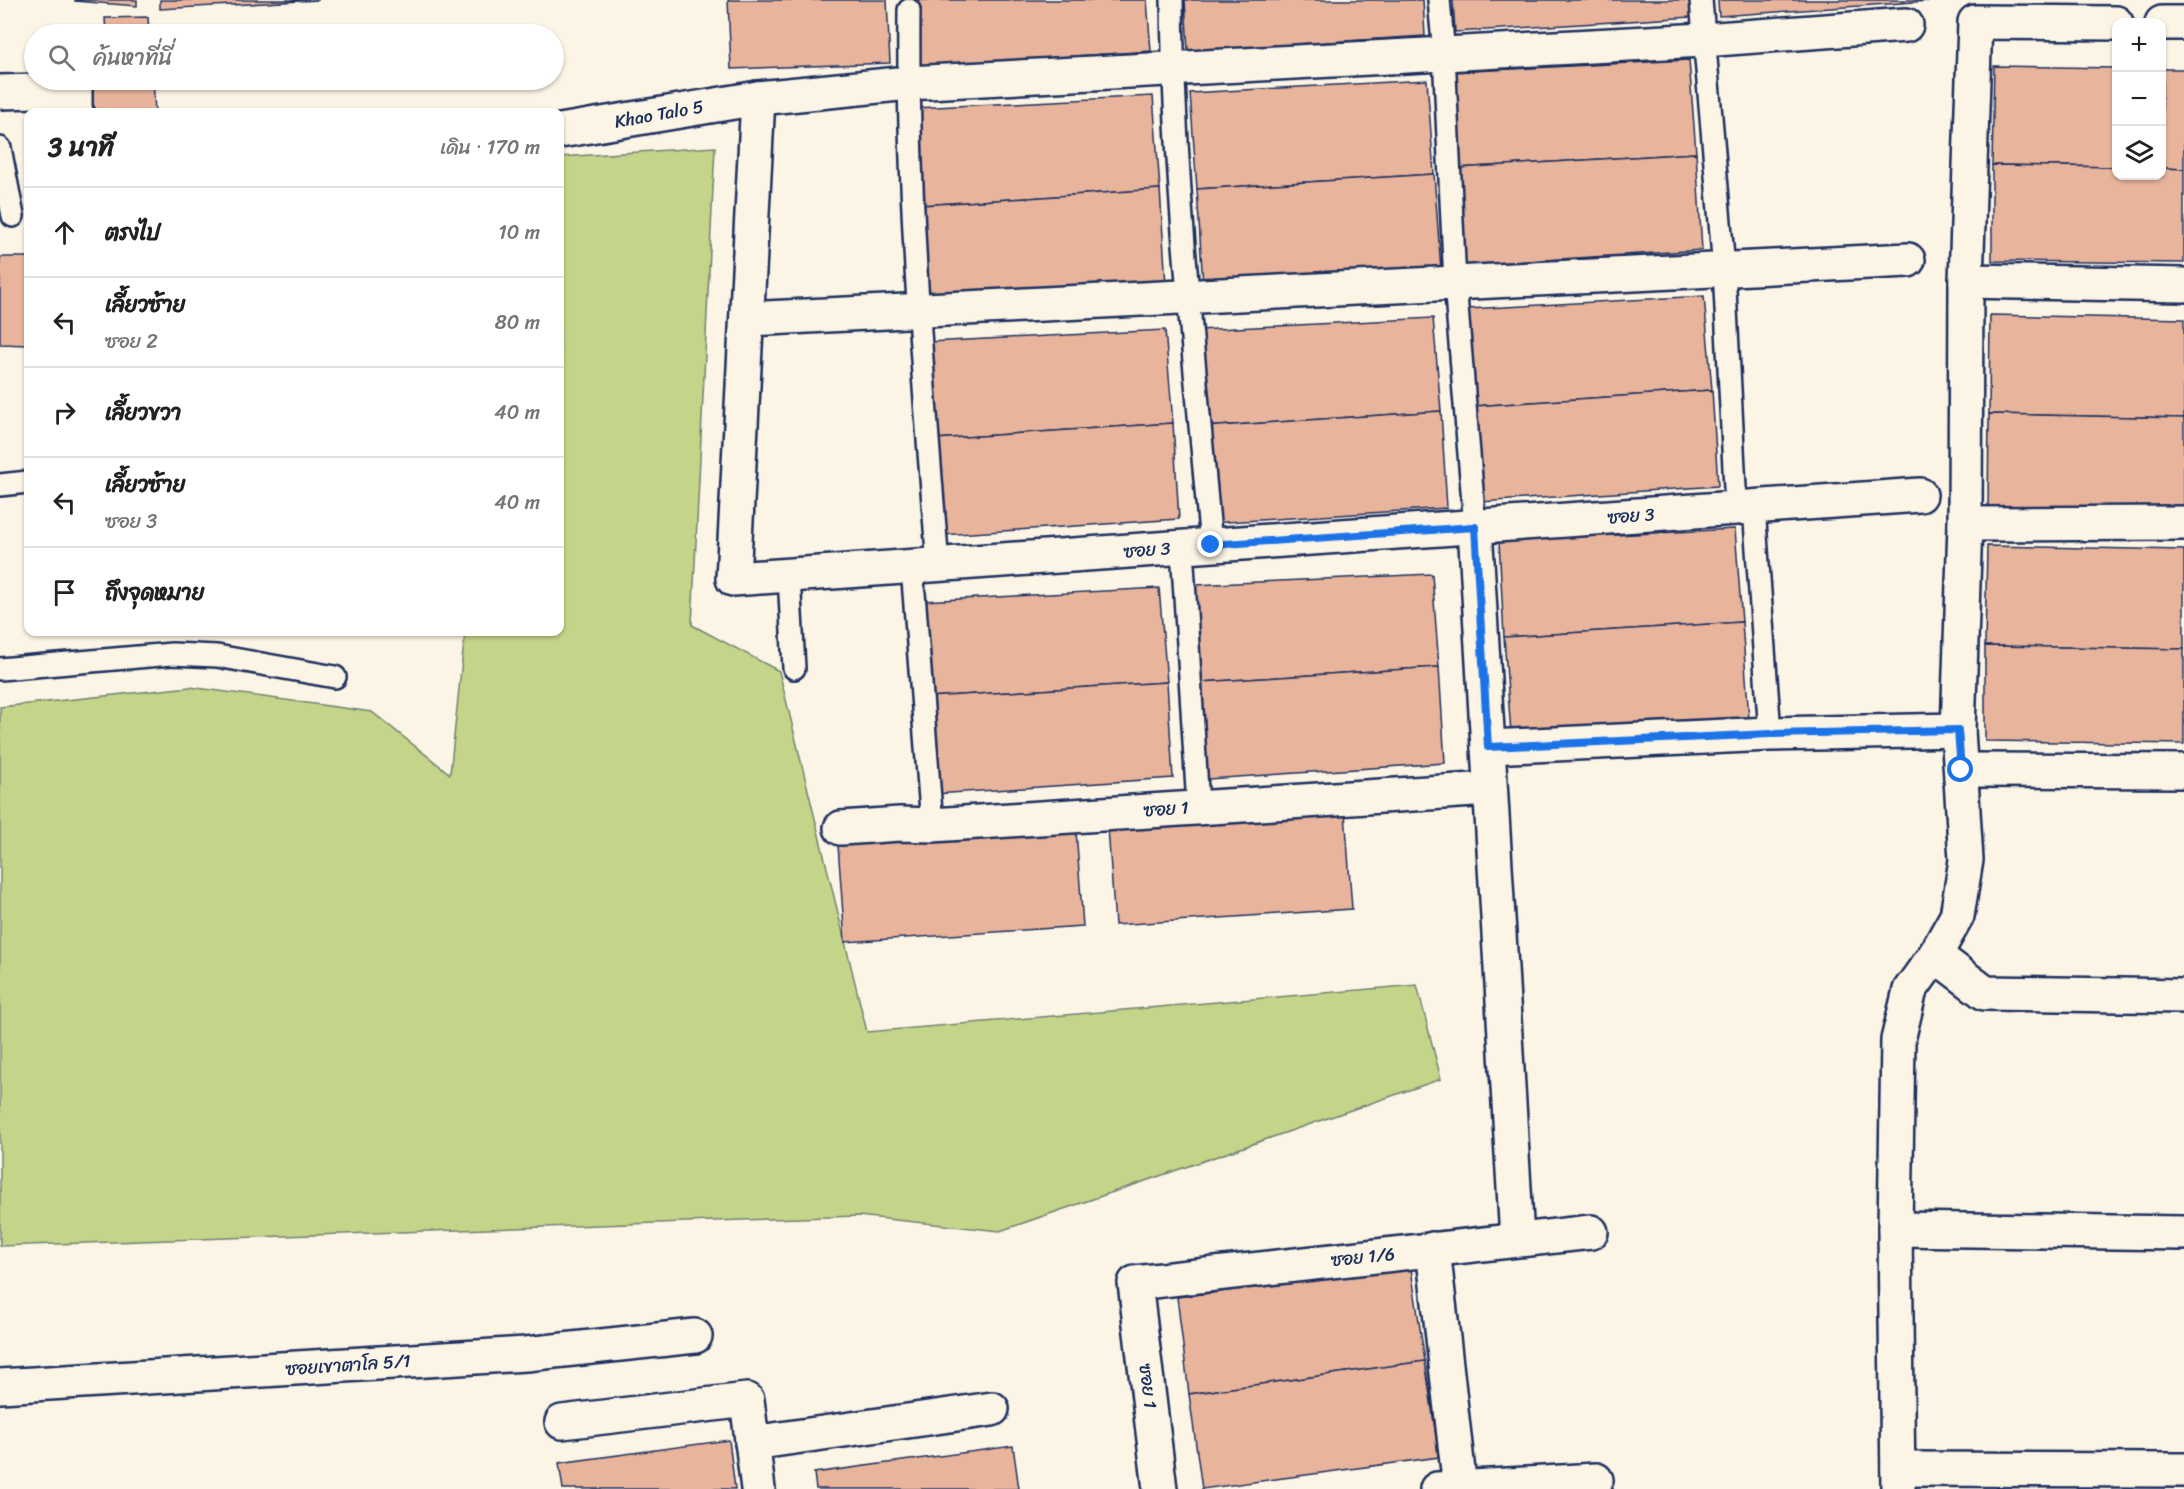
<!DOCTYPE html>
<html lang="th">
<meta charset="utf-8">
<style>
body{margin:0;font-family:Sriracha,"Playpen Sans Thai",sans-serif;background:#f6f6f6;color:#222}
.controls{position:absolute;right:18px;top:18px;display:grid;overflow:hidden;border-radius:12px;box-shadow:0 2px 4px #0004}
.controls button{width:54px;height:54px;display:grid;place-items:center;padding:0;border:0;border-bottom:2px solid #e0e0e0;background:#fff;color:#222;font:30px sans-serif}
.stop{position:absolute;width:18px;height:18px;margin:-14px;border:4px solid #1a73e8;border-radius:50%;background:#fff}
.stop.end{background:#1a73e8;border-color:#fff;box-shadow:0 2px 6px #0008}
.list{margin:0;padding:0;list-style:none}
h2{display:flex;justify-content:space-between;align-items:center;height:78px;margin:0;padding:0 24px;font-size:26px}
h2 small{font-size:20px;font-weight:400;color:#767676}
.list li{display:grid;grid-template-columns:39px 1fr auto;gap:18px;align-items:center;box-sizing:border-box;height:90px;padding:0 24px;border-top:2px solid #e0e0e0}
.list b{display:block;font-size:22px;white-space:nowrap}
.list p{margin:0;font-size:20px;white-space:nowrap;color:#767676}
.list em{font-size:20px;font-style:normal;color:#767676}
.icon{flex:none;width:33px;height:33px;fill:none;stroke:currentColor;stroke-width:2;stroke-linecap:round;stroke-linejoin:round}
.map{position:relative;flex:none;width:2184px;height:1489px;overflow:hidden}
.search{position:absolute;background:#fff;box-shadow:0 2px 4px #0004;left:24px;top:24px;width:540px;height:66px;display:flex;align-items:center;gap:15px;box-sizing:border-box;padding:0 21px;border-radius:33px;color:#767676;font-size:22px}
.panel{position:absolute;background:#fff;box-shadow:0 2px 4px #0004;left:24px;top:108px;width:540px;height:528px;border-radius:12px}
.map>svg:first-child{display:block}
</style>
<div class="map">
<svg width="2184" height="1489" viewBox="0 0 2184 1489">
<rect width="100%" height="100%" fill="#fcf5e5"/>
<filter id="ink" filterUnits="userSpaceOnUse"><feTurbulence type="fractalNoise" baseFrequency=".0167" numOctaves="2"/><feDisplacementMap in="SourceGraphic" scale="12" xChannelSelector="R" yChannelSelector="G"/><feConvolveMatrix kernelMatrix="1 2 1 2 8 2 1 2 1" color-interpolation-filters="sRGB"/></filter>
<g filter="url(#ink)">
<path fill="#c4d488" stroke="#708273" stroke-width="1.5" d="M715,147L692,625L779,671L867,1032L1417,985L1441,1079L1000,1231L858,1216L0,1246V707L190,687L372,712L450,774L465,632H560V157Z"/>
<g fill="#e8b49b" stroke="#1b2f5e" stroke-width="1.5">
<path d="M75,0H137V6L75,1Z"/>
<path d="M160,0H319L160,9Z"/>
<path d="M728,0H887L890,63L731,69Z"/>
<path d="M909,0H1147L1151,51L914,67Z"/>
<path d="M1185,0H1423L1425,36L1188,51Z"/>
<path d="M1453,0H1691L1692,17L1455,32Z"/>
<path d="M1718,0H1943L1719,16Z"/>
<path d="M148,17L149,34H106L105,18Z"/>
<path d="M1689,60L1696,153L1458,168L1452,72Z"/>
<path d="M1994,66L2116,68V167L1992,165Z"/>
<path d="M2162,69H2184V169L2162,168Z"/>
<path d="M93,80H153L155,112H97L93,104Z"/>
<path d="M1427,80L1434,174L1197,189L1190,93Z"/>
<path d="M1153,96L1160,189L922,205L916,108Z"/>
<path d="M1696,153L1702,250L1465,265L1458,168Z"/>
<path d="M1992,165L2116,167V176H2162V168L2184,169V263L1992,261Z"/>
<path d="M1434,174L1441,270L1203,286L1197,189Z"/>
<path d="M1160,189L1166,285L928,302L922,205Z"/>
<path d="M0,257H28V345L0,344Z"/>
<path d="M1704,296L1712,390L1474,406L1468,309Z"/>
<path d="M1990,315L2184,319V418L1989,414Z"/>
<path d="M1433,318L1441,411L1203,427L1198,330Z"/>
<path d="M1165,330L1173,423L935,439L929,342Z"/>
<path d="M1712,390L1718,486L1480,502L1474,406Z"/>
<path d="M1441,411L1447,508L1210,523L1203,427Z"/>
<path d="M1989,414L2184,418V512L1988,510Z"/>
<path d="M1173,423L1179,519L942,535L935,439Z"/>
<path d="M1735,529L1742,622L1504,637L1499,541Z"/>
<path d="M1987,546L2184,550V649L1985,646Z"/>
<path d="M1432,574L1439,667L1201,682L1195,585Z"/>
<path d="M1159,588L1167,682L929,697L923,601Z"/>
<path d="M1742,622L1749,719L1511,734L1504,637Z"/>
<path d="M1985,646L2184,649V744L1985,741Z"/>
<path d="M1439,667L1445,763L1208,779L1201,682Z"/>
<path d="M1167,682L1173,778L935,794L929,697Z"/>
<path d="M1345,813L1352,909L1115,925L1108,828Z"/>
<path d="M1076,830L1083,926L845,942L838,845Z"/>
<path d="M1411,1269L1425,1361L1189,1394L1177,1297Z"/>
<path d="M1425,1361L1439,1457L1202,1489L1189,1394Z"/>
<path d="M729,1440L735,1489H563L559,1463Z"/>
<path d="M1013,1446L1019,1489H816L814,1473Z"/>
</g>
<g fill="none" stroke-linecap="round" stroke-linejoin="round">
<defs>
<g id="service">
<path d="M1172,0C1174,182 1195,364 1211,545"/>
<path d="M1439,0L1444,54L1455,283L1475,527"/>
<path d="M1701,0L1724,269L1736,508"/>
<path d="M909,10C907,195 923,380 938,565"/>
<path d="M81,88V112"/>
<path d="M0,148L13,216"/>
<path d="M0,485L28,482"/>
<path d="M1754,507L1770,734"/>
<path d="M1182,548L1198,806"/>
<path d="M912,567L932,825"/>
<path d="M789,576L794,668"/>
<path d="M0,669L172,654L217,656L335,677"/>
</g>
<g id="minor">
<path d="M2162,23H2184"/>
<path d="M0,92L37,91L76,112"/>
<path d="M758,98L733,579L1920,495"/>
<path d="M560,131L758,98L909,83L1703,40L1906,25"/>
<path d="M1966,281L2184,285"/>
<path d="M748,319L1908,260"/>
<path d="M1965,524L2184,523"/>
<path d="M1475,527L1517,1239"/>
<path d="M1488,747L1770,734L1958,730"/>
<path d="M1961,770L2184,771"/>
<path d="M841,828L900,824L932,825L1490,789"/>
<path d="M1935,955L1985,993L2184,996"/>
<path d="M1895,1229L2184,1233"/>
<path d="M1433,1249L1460,1489"/>
<path d="M0,1386L526,1354L695,1336"/>
<path d="M562,1422L747,1400L758,1489"/>
<path d="M752,1443L992,1409"/>
<path d="M1898,1469L2184,1470"/>
<path d="M1160,1489L1135,1283L1591,1232"/>
<path d="M1437,1489L1596,1480"/>
<path d="M1898,1489L1895,1229L1898,1040L1910,990L1935,955L1957,916L1966,860L1958,730L1965,524L1966,281L1975,22L2116,23"/>
</g>
</defs>
<use href="#service" stroke="#1b2f5e" stroke-width="26"/>
<use href="#minor" stroke="#1b2f5e" stroke-width="38"/>
<use href="#service" stroke="#fcf5e5" stroke-width="21"/>
<use href="#minor" stroke="#fcf5e5" stroke-width="33"/>
</g>
</g>
<g fill="none" stroke-linecap="round" stroke-linejoin="round" filter="url(#ink)">
<path stroke="#1a73e8" stroke-width="8" d="M1211,545L1475,527L1488,747L1770,734L1958,730L1961,770"/>
</g>
<g text-anchor="middle" dominant-baseline="central" stroke-width="4.5" stroke-linejoin="round" paint-order="stroke">
<g font-size="18" fill="#1b2f5e" stroke="#fcf5e5">
<text transform="translate(659 114) rotate(-10)">Khao Talo 5</text>
<text transform="translate(1631 516) rotate(-4)">ซอย 3</text>
<text transform="translate(1147 550) rotate(-4)">ซอย 3</text>
<text transform="translate(1166 809) rotate(-4)">ซอย 1</text>
<text transform="translate(1363 1257) rotate(-6)">ซอย 1/6</text>
<text transform="translate(348 1365) rotate(-4)">ซอยเขาตาโล 5/1</text>
<text transform="translate(1148 1386) rotate(83)">ซอย 1</text>
</g>
</g>
</svg>
<div class="controls">
<button>+</button>
<button>−</button>
<button><svg class="icon" aria-label="layers" viewBox="0 0 24 24"><path d="M12 4l9 5-9 5-9-5zM3 14l9 5 9-5"/></svg></button>
</div>
<div class="stop" style="left:1961px;top:770px"></div>
<div class="stop end" style="left:1211px;top:545px"></div>
<div class="search"><svg class="icon" aria-label="search" viewBox="0 0 24 24"><circle cx="10" cy="10" r="6"/><path d="M15 15l6 6"/></svg>ค้นหาที่นี่</div>
<section class="panel">
<h2>3 นาที<small>เดิน · 170 m</small></h2>
<ul class="list">
<li><svg class="icon" aria-label="ahead" viewBox="0 0 24 24"><path d="M12 20V5M6 11l6-6 6 6"/></svg><div><b>ตรงไป</b></div><em>10 m</em></li>
<li><svg class="icon" aria-label="left" viewBox="0 0 24 24"><path d="M17 20v-9H6M10 6l-5 5 5 5"/></svg><div><b>เลี้ยวซ้าย</b><p>ซอย 2</p></div><em>80 m</em></li>
<li><svg class="icon" aria-label="right" viewBox="0 0 24 24"><path d="M7 20v-9h11M14 6l5 5-5 5"/></svg><div><b>เลี้ยวขวา</b></div><em>40 m</em></li>
<li><svg class="icon" aria-label="left" viewBox="0 0 24 24"><path d="M17 20v-9H6M10 6l-5 5 5 5"/></svg><div><b>เลี้ยวซ้าย</b><p>ซอย 3</p></div><em>40 m</em></li>
<li><svg class="icon" aria-label="arrive" viewBox="0 0 24 24"><path d="M6 21V4h12l-3 4 3 4H6"/></svg><div><b>ถึงจุดหมาย</b></div></li>
</ul>
</section>
</div>
